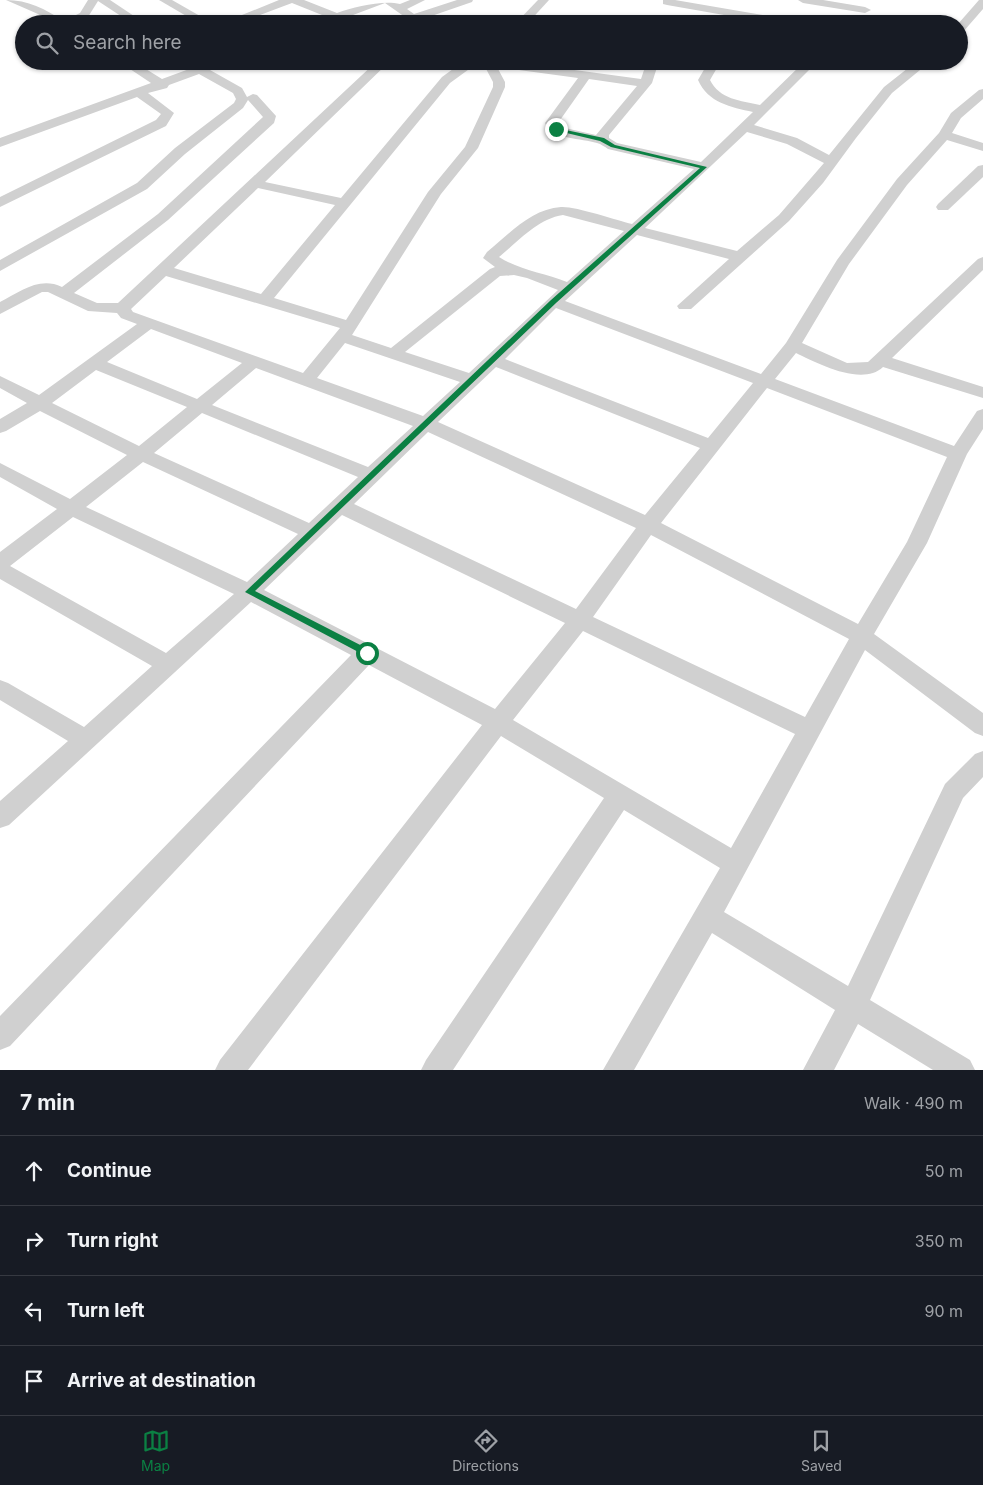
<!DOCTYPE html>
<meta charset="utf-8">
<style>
body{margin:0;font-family:Inter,sans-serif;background:#242831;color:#f1f3f6}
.stop{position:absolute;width:15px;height:15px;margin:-11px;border:4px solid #0b8043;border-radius:50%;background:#fff}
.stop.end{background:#0b8043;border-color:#fff;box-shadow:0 1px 5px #0008}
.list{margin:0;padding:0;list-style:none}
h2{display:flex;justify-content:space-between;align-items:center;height:65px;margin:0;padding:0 20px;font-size:21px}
h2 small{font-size:16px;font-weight:400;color:#9ea1a6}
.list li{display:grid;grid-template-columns:32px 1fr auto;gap:15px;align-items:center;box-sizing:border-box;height:70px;padding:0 20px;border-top:1px solid #363941}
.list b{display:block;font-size:19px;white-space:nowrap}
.list em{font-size:16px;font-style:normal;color:#9ea1a6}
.icon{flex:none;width:28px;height:28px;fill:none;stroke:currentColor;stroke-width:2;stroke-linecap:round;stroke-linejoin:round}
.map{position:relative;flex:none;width:983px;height:1070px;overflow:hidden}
.search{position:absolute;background:#171b24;box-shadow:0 1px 4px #0004;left:15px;right:15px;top:15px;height:55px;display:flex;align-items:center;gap:12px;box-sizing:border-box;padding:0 18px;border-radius:28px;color:#9ea1a6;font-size:19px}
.sheet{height:345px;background:#171b24}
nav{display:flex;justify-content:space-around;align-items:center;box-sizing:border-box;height:70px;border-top:1px solid #363941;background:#171b24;font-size:14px;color:#9ea1a6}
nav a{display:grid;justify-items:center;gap:2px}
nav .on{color:#0b8043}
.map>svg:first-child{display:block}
</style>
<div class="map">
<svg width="983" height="1070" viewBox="0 0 983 1070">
<rect width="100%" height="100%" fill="#fff"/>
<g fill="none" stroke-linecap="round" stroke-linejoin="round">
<g fill="#d0d0d0" fill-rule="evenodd">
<path d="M6,0C28,0 45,9 64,21L80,13L88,0H110L146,24H133L98,1L88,17L75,24H53L38,14Z"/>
<path d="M159,0H172L214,24H200Z"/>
<path d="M279,0H304L337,13C355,7 382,0 400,4L410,0H425L407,9L414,14L457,0H473L472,2L417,21L418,24H406L405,17L385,3L329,24H313L327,17L292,3L236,24H220Z"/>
<path d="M538,0H549L527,24H515Z"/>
<path d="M663,0H675L797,21L802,24H776L667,5L663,4Z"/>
<path d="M798,0H823L865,7L871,10L865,13L803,3Z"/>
<path d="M979,0H983V9L963,32L959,33L958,24Z"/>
<path d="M118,61H133L162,79L211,61H229L210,70L242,88L247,97L253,94L257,95L276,116L274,123L168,220L74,293L97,303H118L377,61H390L265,182L341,198L442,77L464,61H508L641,79L647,61H659L652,83L609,135V138L617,143L701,162L753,112C731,107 708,103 698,80L709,61H721L710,80C719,99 741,101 760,105L805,61H818L754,125L797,138L829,155L884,87L917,61H931L892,93L856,138L823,183L789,221L691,309H679L677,306L729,259L637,235L565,301L761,374L786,343L837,260L897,179L939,133L951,113L979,90L983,89V99L961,118L952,133L983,143V151L947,140L907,185L849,264L802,343L847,363L868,362L978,259L983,257V270L892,358L983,387V398L883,367C862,387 817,363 796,353L775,379L954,446L977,411L983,409V429L967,454L927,543L874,634L983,713V736L975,733L865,650L724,912L848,986L945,784L975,754L983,751V777L963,798L870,1000L970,1060L975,1070H933L858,1024L834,1070H803L835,1010L712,933L634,1070H603L720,868L624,810L453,1070H421L426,1060L604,798L501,736L248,1070H215L220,1060L482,725L369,665L10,1046L0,1050V1016L351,655L251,602L9,825L0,828V801L68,741L0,700V680L8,683L84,727L152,666L0,579V552L57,509L0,477V463L70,499L127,455L40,411L6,431L0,433V419L27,403L0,388V376L39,395L137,324L121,318L117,313L88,311L48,292H42L0,314V302C20,292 39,276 62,287L158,214L263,117L248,100L243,108L185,154L147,189L0,271V260L137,183L175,148L234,103L236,99L233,93L199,74L169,85L167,88L148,93L174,113L166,126L0,207V197L156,120L161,114L137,97L0,147V138L151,83ZM479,65H484L493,82V87L465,147L428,192L346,320L274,298L450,83L472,67ZM497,67L578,78L545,123C552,140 582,138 597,143C601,144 605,147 608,149L694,169L632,224C616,220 575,206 561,207C531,209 509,234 487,252L483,258L495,267L490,269L391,348L352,335L441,194L478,148L505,87V82ZM589,79L637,86L596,135L565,128L558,123ZM747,132L787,144L824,163L779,215L737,251L645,228ZM258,188L335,205L261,294L174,268ZM563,215L624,231L567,282C544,273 519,270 499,257C519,241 537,219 563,215ZM514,275L527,278L558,290L469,373L405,352L500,276ZM166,276L340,328L303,373L133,312L131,309ZM556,308L753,383L708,438L505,359ZM151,329L242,363L197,399L107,362ZM345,343L460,382L423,416L317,378ZM496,367L700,448L645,515L438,422ZM256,368L413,426L368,467L212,405ZM96,370L187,407L139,446L52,403ZM767,388L947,457L907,542L858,624L661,523ZM202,413L358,477L309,523L154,453ZM428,432L636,528L576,609L354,504ZM143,462L298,534L247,582L86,507ZM342,515L565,623L495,709L264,590ZM73,517L234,594L166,653L10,566ZM651,535L849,639L805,717L593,617ZM583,631L795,734L731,848L513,720Z"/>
<path d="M983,165V177L948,210H938L936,207L938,204L978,166Z"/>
</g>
</g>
<path fill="#0b8043" d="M556,128L604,138L615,145L707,167L556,303L255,591L370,650L372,653L367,656L364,655L245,592L551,300L700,168L611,147L600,141L554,130Z"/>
</svg>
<div class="stop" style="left:367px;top:653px"></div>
<div class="stop end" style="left:556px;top:129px"></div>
<div class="search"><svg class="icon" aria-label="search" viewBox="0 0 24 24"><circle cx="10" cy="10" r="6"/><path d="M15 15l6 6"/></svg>Search here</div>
</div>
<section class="sheet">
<h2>7 min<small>Walk · 490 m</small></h2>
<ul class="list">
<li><svg class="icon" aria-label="ahead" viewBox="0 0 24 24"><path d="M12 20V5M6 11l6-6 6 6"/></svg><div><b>Continue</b></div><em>50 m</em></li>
<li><svg class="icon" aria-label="right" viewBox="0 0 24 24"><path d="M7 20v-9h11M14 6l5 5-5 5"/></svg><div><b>Turn right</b></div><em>350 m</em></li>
<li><svg class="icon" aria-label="left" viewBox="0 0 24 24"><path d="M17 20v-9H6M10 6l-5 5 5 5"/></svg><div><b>Turn left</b></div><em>90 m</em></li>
<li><svg class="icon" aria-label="arrive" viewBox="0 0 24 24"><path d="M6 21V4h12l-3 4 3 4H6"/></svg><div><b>Arrive at destination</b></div></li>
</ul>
</section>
<nav>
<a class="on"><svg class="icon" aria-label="map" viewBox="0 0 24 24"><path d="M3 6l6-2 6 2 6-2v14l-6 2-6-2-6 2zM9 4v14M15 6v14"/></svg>Map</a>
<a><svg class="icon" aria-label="directions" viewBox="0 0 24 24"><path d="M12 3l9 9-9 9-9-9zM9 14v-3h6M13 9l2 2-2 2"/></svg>Directions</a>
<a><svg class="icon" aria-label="saved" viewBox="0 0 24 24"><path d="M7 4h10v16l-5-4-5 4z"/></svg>Saved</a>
</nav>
